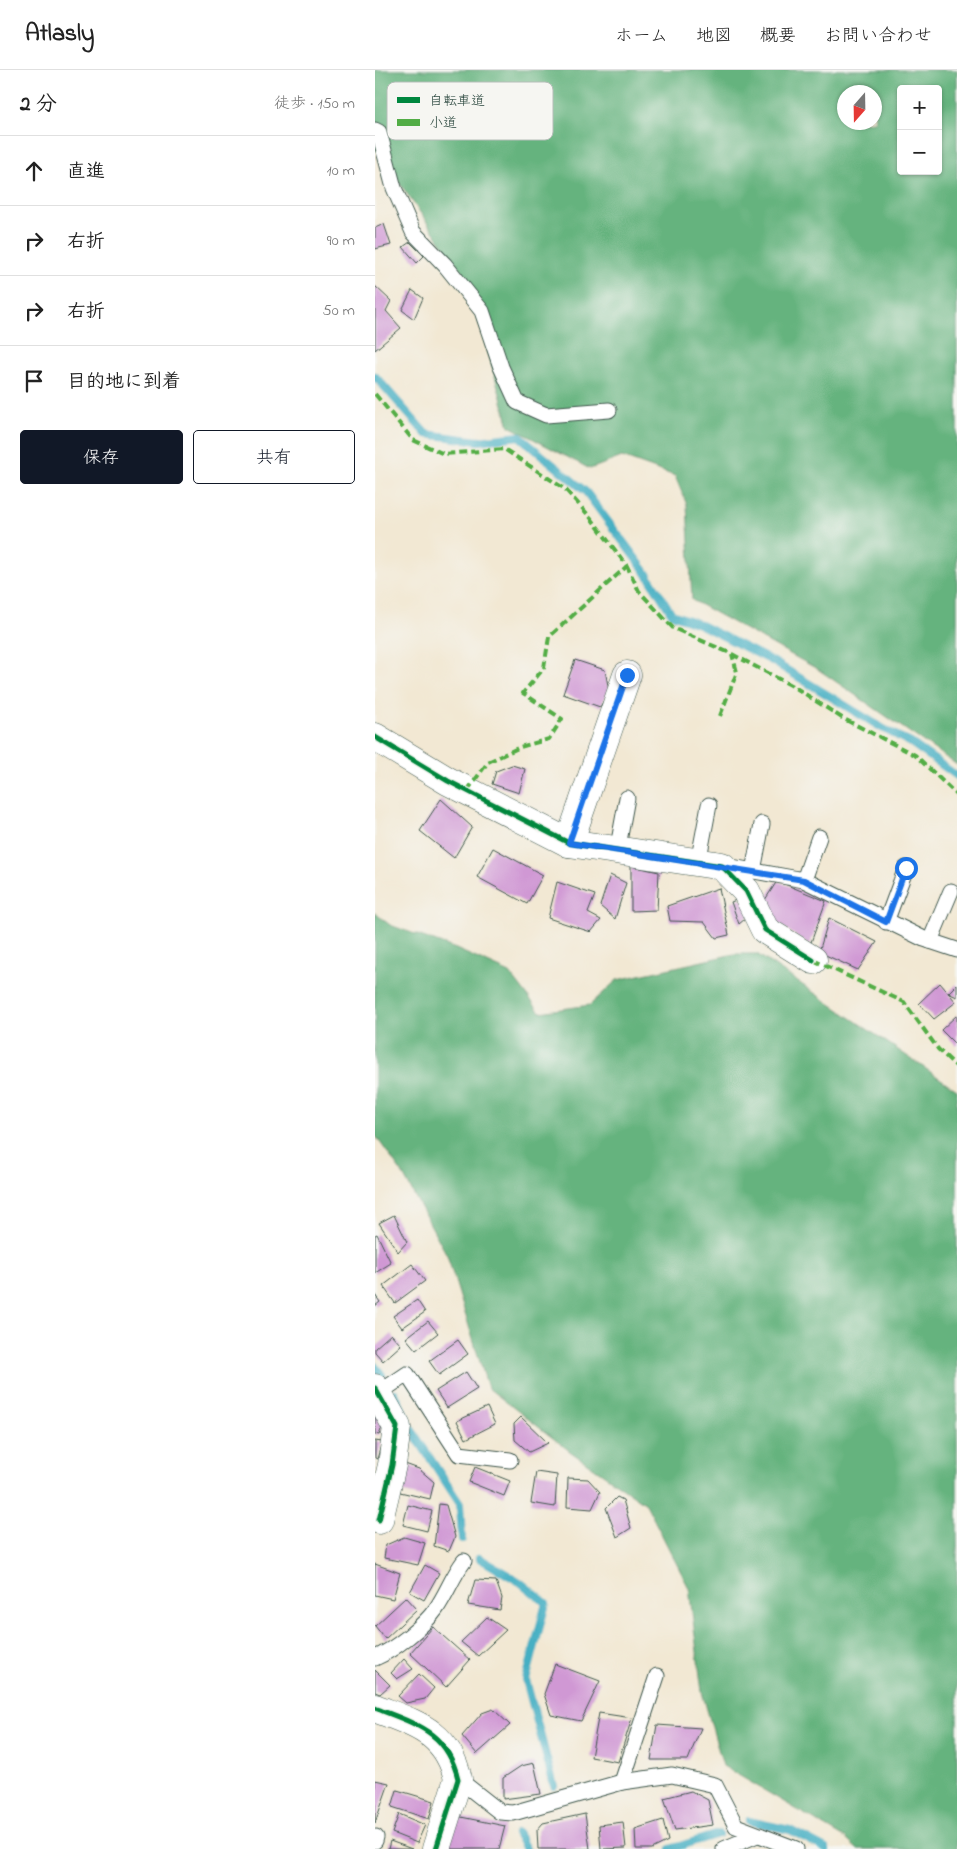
<!DOCTYPE html>
<html lang="ja">
<meta charset="utf-8">
<style>
body{margin:0;font-family:"Indie Flower","Klee One",sans-serif;background:#f2f2f2;color:#222}
.controls{position:absolute;right:15px;top:15px;display:grid;overflow:hidden;border-radius:5px;box-shadow:0 1px 4px #0004}
.controls button{width:45px;height:45px;display:grid;place-items:center;padding:0;border:0;border-bottom:1px solid #e0e0e0;background:#fff;color:#222;font:25px sans-serif}
.compass{position:absolute;left:462px;top:15px;width:45px;height:45px;border-radius:50%;background:#fff;box-shadow:0 1px 4px #0004;rotate:200deg}
.stop{position:absolute;width:15px;height:15px;margin:-11px;border:4px solid #1a73e8;border-radius:50%;background:#fff}
.stop.end{background:#1a73e8;border-color:#fff;box-shadow:0 1px 5px #0008}
.list{margin:0;padding:0;list-style:none}
h2{display:flex;justify-content:space-between;align-items:center;height:65px;margin:0;padding:0 20px;font-size:21px}
h2 small{font-size:16px;font-weight:400;color:#767676}
.list li{display:grid;grid-template-columns:32px 1fr auto;gap:15px;align-items:center;box-sizing:border-box;height:70px;padding:0 20px;border-top:1px solid #e0e0e0}
.list b{display:block;font-size:19px;white-space:nowrap}
.list em{font-size:16px;font-style:normal;color:#767676}
.actions{display:flex;gap:10px;padding:15px 20px}
.actions a{flex:1;padding:11px 0;border:1px solid #111827;border-radius:5px;text-align:center;font-size:18px;color:#111827}
.actions .main{background:#111827;color:#fff}
.icon{flex:none;width:28px;height:28px;fill:none;stroke:currentColor;stroke-width:2;stroke-linecap:round;stroke-linejoin:round}
.map{position:relative;flex:none;width:582px;height:1779px;overflow:hidden}
header{display:flex;align-items:center;gap:30px;box-sizing:border-box;height:70px;padding:0 25px;background:#fff;border-bottom:1px solid #e0e0e0}
header strong{font-size:24px}
nav{display:flex;gap:28px;margin-inline-start:auto;font-size:18px}
main{display:flex}
aside{flex:1;background:#fff}
.map>svg:first-child{display:block}
</style>
<header>
<strong>Atlasly</strong>
<nav><a>ホーム</a><a>地図</a><a>概要</a><a>お問い合わせ</a></nav>
</header>
<main>
<aside>
<h2>2 分<small>徒歩 · 150 m</small></h2>
<ul class="list">
<li><svg class="icon" aria-label="ahead" viewBox="0 0 24 24"><path d="M12 20V5M6 11l6-6 6 6"/></svg><div><b>直進</b></div><em>10 m</em></li>
<li><svg class="icon" aria-label="right" viewBox="0 0 24 24"><path d="M7 20v-9h11M14 6l5 5-5 5"/></svg><div><b>右折</b></div><em>90 m</em></li>
<li><svg class="icon" aria-label="right" viewBox="0 0 24 24"><path d="M7 20v-9h11M14 6l5 5-5 5"/></svg><div><b>右折</b></div><em>50 m</em></li>
<li><svg class="icon" aria-label="arrive" viewBox="0 0 24 24"><path d="M6 21V4h12l-3 4 3 4H6"/></svg><div><b>目的地に到着</b></div></li>
</ul>
<div class="actions"><a class="main">保存</a><a>共有</a></div>
</aside>
<div class="map">
<svg width="582" height="1779" viewBox="0 0 582 1779">
<rect width="100%" height="100%" fill="#f6f6f2"/>
<filter id="ink" filterUnits="userSpaceOnUse"><feTurbulence type="fractalNoise" baseFrequency=".02" numOctaves="2"/><feDisplacementMap in="SourceGraphic" scale="10" xChannelSelector="R" yChannelSelector="G"/><feConvolveMatrix kernelMatrix="1 2 1 2 8 2 1 2 1" color-interpolation-filters="sRGB"/></filter>
<filter id="wash" filterUnits="userSpaceOnUse"><feTurbulence type="fractalNoise" baseFrequency=".0096" numOctaves="4" result="noise"/><feDisplacementMap in="SourceGraphic" scale="20" xChannelSelector="R" yChannelSelector="G"/><feGaussianBlur stdDeviation="1.12" result="paint"/><feColorMatrix in="noise" values="0 0 0 0 0 0 0 0 0 0 0 0 0 0 0 0 0 1.4 0 .05"/><feComposite in="paint" operator="in"/></filter>
<g filter="url(#wash)">
<rect width="100%" height="100%" fill="#f2e8d3"/>
<g fill="#65b37e" stroke="#427859" fill-rule="evenodd">
<path d="M0,0H582V695L444,600L317,530L312,435L300,406L247,387L215,399L134,356L93,211L0,78ZM526,19H563V101H526ZM470,22H500V52H470Z"/>
<path d="M0,843L15,855L81,879L135,903L165,942L215,935L242,910L359,884H382L582,1020V1779H482L470,1768L348,1696L327,1622L314,1518L271,1434L196,1382L113,1318L72,1185L27,1103L0,1065Z"/>
</g>
<g fill="none" stroke-linecap="round" stroke-linejoin="round">
<g stroke="#44afc3" stroke-width="8">
<path d="M0,306L51,364L103,371L144,366L211,422L270,501L297,544L324,554L397,591L507,658L536,673L582,706"/>
<path d="M0,1296L7,1305"/>
<path d="M20,1323L36,1359L85,1434L87,1469"/>
<path d="M104,1488L145,1512L171,1533L151,1610L179,1716"/>
<path d="M374,1751L415,1760L451,1779"/>
<path d="M142,1763L151,1779"/>
<path d="M295,1779L343,1764"/>
</g>
</g>
<g id="blocks">
<g fill="#d098d4">
<path d="M9,154L16,175L0,179V158Z"/>
<path d="M35,172L49,186L42,193L28,177Z"/>
<path d="M0,216L16,231L11,241L26,258L0,280Z"/>
<path d="M37,220L48,228L39,249L27,240Z"/>
<path d="M200,590L230,600L234,621L225,637L188,624Z"/>
<path d="M137,695L150,699L144,723L117,714L121,701Z"/>
<path d="M66,729L97,757L79,788L45,761Z"/>
<path d="M118,778L168,805L152,834L102,807Z"/>
<path d="M256,796L284,802L282,840L256,841Z"/>
<path d="M235,805L251,813L240,849L225,836Z"/>
<path d="M402,811L451,831L435,875L383,841Z"/>
<path d="M182,812L220,825L213,843L226,850L216,862L173,848Z"/>
<path d="M344,818L354,865L341,868L329,852L295,851L292,836Z"/>
<path d="M366,828L376,844L364,854L356,832Z"/>
<path d="M454,848L502,872L483,900L444,882Z"/>
<path d="M565,913L581,932L559,949L544,933Z"/>
<path d="M582,914V927L573,923Z"/>
<path d="M582,945V976L566,960Z"/>
<path d="M19,1145L32,1172L23,1182L4,1153Z"/>
<path d="M2,1164L16,1193L0,1203V1165Z"/>
<path d="M37,1194L50,1211L20,1233L8,1216Z"/>
<path d="M0,1225L5,1232L0,1236Z"/>
<path d="M42,1230L50,1242L27,1258L18,1246Z"/>
<path d="M53,1251L63,1263L41,1280L31,1268Z"/>
<path d="M16,1264L26,1275L8,1291L0,1282V1278Z"/>
<path d="M83,1270L93,1284L64,1305L54,1291Z"/>
<path d="M91,1302L102,1319L72,1338L61,1321Z"/>
<path d="M112,1337L120,1354L91,1369L82,1351Z"/>
<path d="M0,1339L9,1352L4,1365L0,1364Z"/>
<path d="M146,1347L173,1373L154,1382L140,1370L139,1354Z"/>
<path d="M0,1371L7,1372L2,1389L0,1388Z"/>
<path d="M30,1394L44,1399L59,1412L55,1429L25,1422Z"/>
<path d="M100,1397L135,1411L129,1426L94,1412Z"/>
<path d="M161,1402L182,1405L180,1437L156,1433Z"/>
<path d="M193,1408L213,1409L225,1422L217,1439L192,1437Z"/>
<path d="M242,1427L248,1430L256,1458L242,1467L231,1438Z"/>
<path d="M64,1434L71,1435L80,1467L74,1481L59,1476Z"/>
<path d="M33,1435L57,1441L52,1461L28,1455Z"/>
<path d="M29,1467L50,1473L43,1495L9,1488L11,1475Z"/>
<path d="M0,1494L25,1503L18,1529L0,1525Z"/>
<path d="M50,1495L64,1503L49,1530L35,1522Z"/>
<path d="M100,1510L121,1511L127,1528L125,1540L93,1535Z"/>
<path d="M31,1527L42,1539L10,1569L0,1556Z"/>
<path d="M112,1547L131,1560L103,1586L86,1572Z"/>
<path d="M58,1557L95,1590L71,1617L35,1583Z"/>
<path d="M29,1589L38,1599L22,1609L16,1603Z"/>
<path d="M180,1594L225,1611L206,1651L176,1645L169,1624Z"/>
<path d="M0,1600L15,1615L5,1624L0,1622Z"/>
<path d="M44,1604L59,1618L50,1629L31,1633L23,1626Z"/>
<path d="M118,1639L135,1655L102,1684L87,1666L107,1643Z"/>
<path d="M224,1643L257,1648L243,1692L216,1687Z"/>
<path d="M282,1655L326,1658L313,1690H276Z"/>
<path d="M159,1693L166,1724L128,1729V1708L146,1696Z"/>
<path d="M0,1710L14,1713L0,1753Z"/>
<path d="M22,1720L59,1731L54,1749L17,1737Z"/>
<path d="M316,1721L333,1730L338,1755L300,1760L289,1728Z"/>
<path d="M24,1744L50,1755L42,1773L17,1763Z"/>
<path d="M210,1744L215,1779H163L162,1760L168,1753Z"/>
<path d="M81,1746L130,1756L124,1779H69Z"/>
<path d="M288,1750L293,1771L277,1779H261L260,1759Z"/>
<path d="M248,1752L251,1778L226,1779L224,1755Z"/>
<path d="M15,1771L37,1779H13Z"/>
</g>
</g>
</g>
<g filter="url(#ink)">
<use href="#blocks" fill-opacity="0" stroke="#3f574c" stroke-width="1"/>
<g fill="none" stroke-linecap="round" stroke-linejoin="round">
<defs>
<g id="lane">
<path d="M0,60L4,62L19,118L38,162L70,195L107,241L126,297L142,332L171,345L234,340"/>
<path d="M242,782L252,728"/>
<path d="M323,793L334,735"/>
<path d="M351,796L429,810L549,869L582,880"/>
<path d="M378,801L387,754"/>
<path d="M429,810L444,767"/>
<path d="M511,852L531,798"/>
<path d="M555,871L576,821"/>
<path d="M4,1323L32,1304L84,1384L135,1390"/>
<path d="M0,1588C19,1580 49,1556 61,1539C72,1523 77,1507 89,1491"/>
<path d="M83,1709L125,1742L138,1743L247,1712L297,1705L340,1715L361,1756L421,1779"/>
<path d="M247,1712L282,1606"/>
<path d="M0,1771L1,1767"/>
<path d="M349,1779L382,1765"/>
</g>
<g id="street">
<path d="M0,667L73,711L194,773L347,796L371,821L390,860L438,890"/>
<path d="M194,773L252,605"/>
<path d="M0,1318L22,1357L17,1395L4,1450"/>
<path d="M0,1638C40,1654 72,1661 83,1709L61,1779"/>
</g>
</defs>
<use href="#lane" stroke="#3f574c" stroke-width="17"/>
<use href="#street" stroke="#3f574c" stroke-width="29"/>
<use href="#lane" stroke="#fff" stroke-width="15"/>
<use href="#street" stroke="#fff" stroke-width="28"/>
<g stroke="#52ad45" stroke-width="4" stroke-dasharray="8 4" stroke-linecap="butt">
<path d="M0,324L38,370L69,384L129,379L190,419L216,448L252,496L264,521L298,558L357,584L421,618L467,648L540,685L582,725"/>
<path d="M345,646L362,602L357,584"/>
<path d="M92,721L113,692L145,677L174,669L187,649L148,623L169,598L174,567L252,496"/>
<path d="M438,890L529,932L563,979L582,997"/>
</g>
<defs>
<g id="cycleway">
<path d="M0,667L73,711L194,773L347,796L371,821L390,860L438,890"/>
<path d="M0,1318L22,1357L17,1395L4,1450"/>
<path d="M0,1638C40,1654 72,1661 83,1709L61,1779"/>
</g>
</defs>
<use href="#cycleway" stroke="#f6f6f2" stroke-width="8"/>
<use href="#cycleway" stroke="#00873e" stroke-width="5"/>
</g>
</g>
<g fill="none" stroke-linecap="round" stroke-linejoin="round" filter="url(#ink)">
<path stroke="#1a73e8" stroke-width="6" d="M252,605L194,773L429,810L511,852L531,798"/>
</g>
<rect x="12" y="12" width="166" height="58" rx="8" fill="#f6f6f2" stroke="#b6beb9" stroke-width="1"/>
<rect x="22" y="27" width="23" height="6" fill="#00873e"/>
<rect x="22" y="49" width="23" height="7" fill="#52ad45"/>
<g font-size="14" fill="#1f3d34">
<text x="54" y="35">自転車道</text>
<text x="54" y="57">小道</text>
</g>
</svg>
<div class="controls">
<button>+</button>
<button>−</button>
</div>
<svg class="compass" viewBox="-18 -18 36 36"><path d="M0-13l5 13h-10z" fill="#e53935"/><path d="M0 13l5-13h-10z" fill="#767676"/></svg>
<div class="stop" style="left:531px;top:798px"></div>
<div class="stop end" style="left:252px;top:605px"></div>
</div>
</main>
